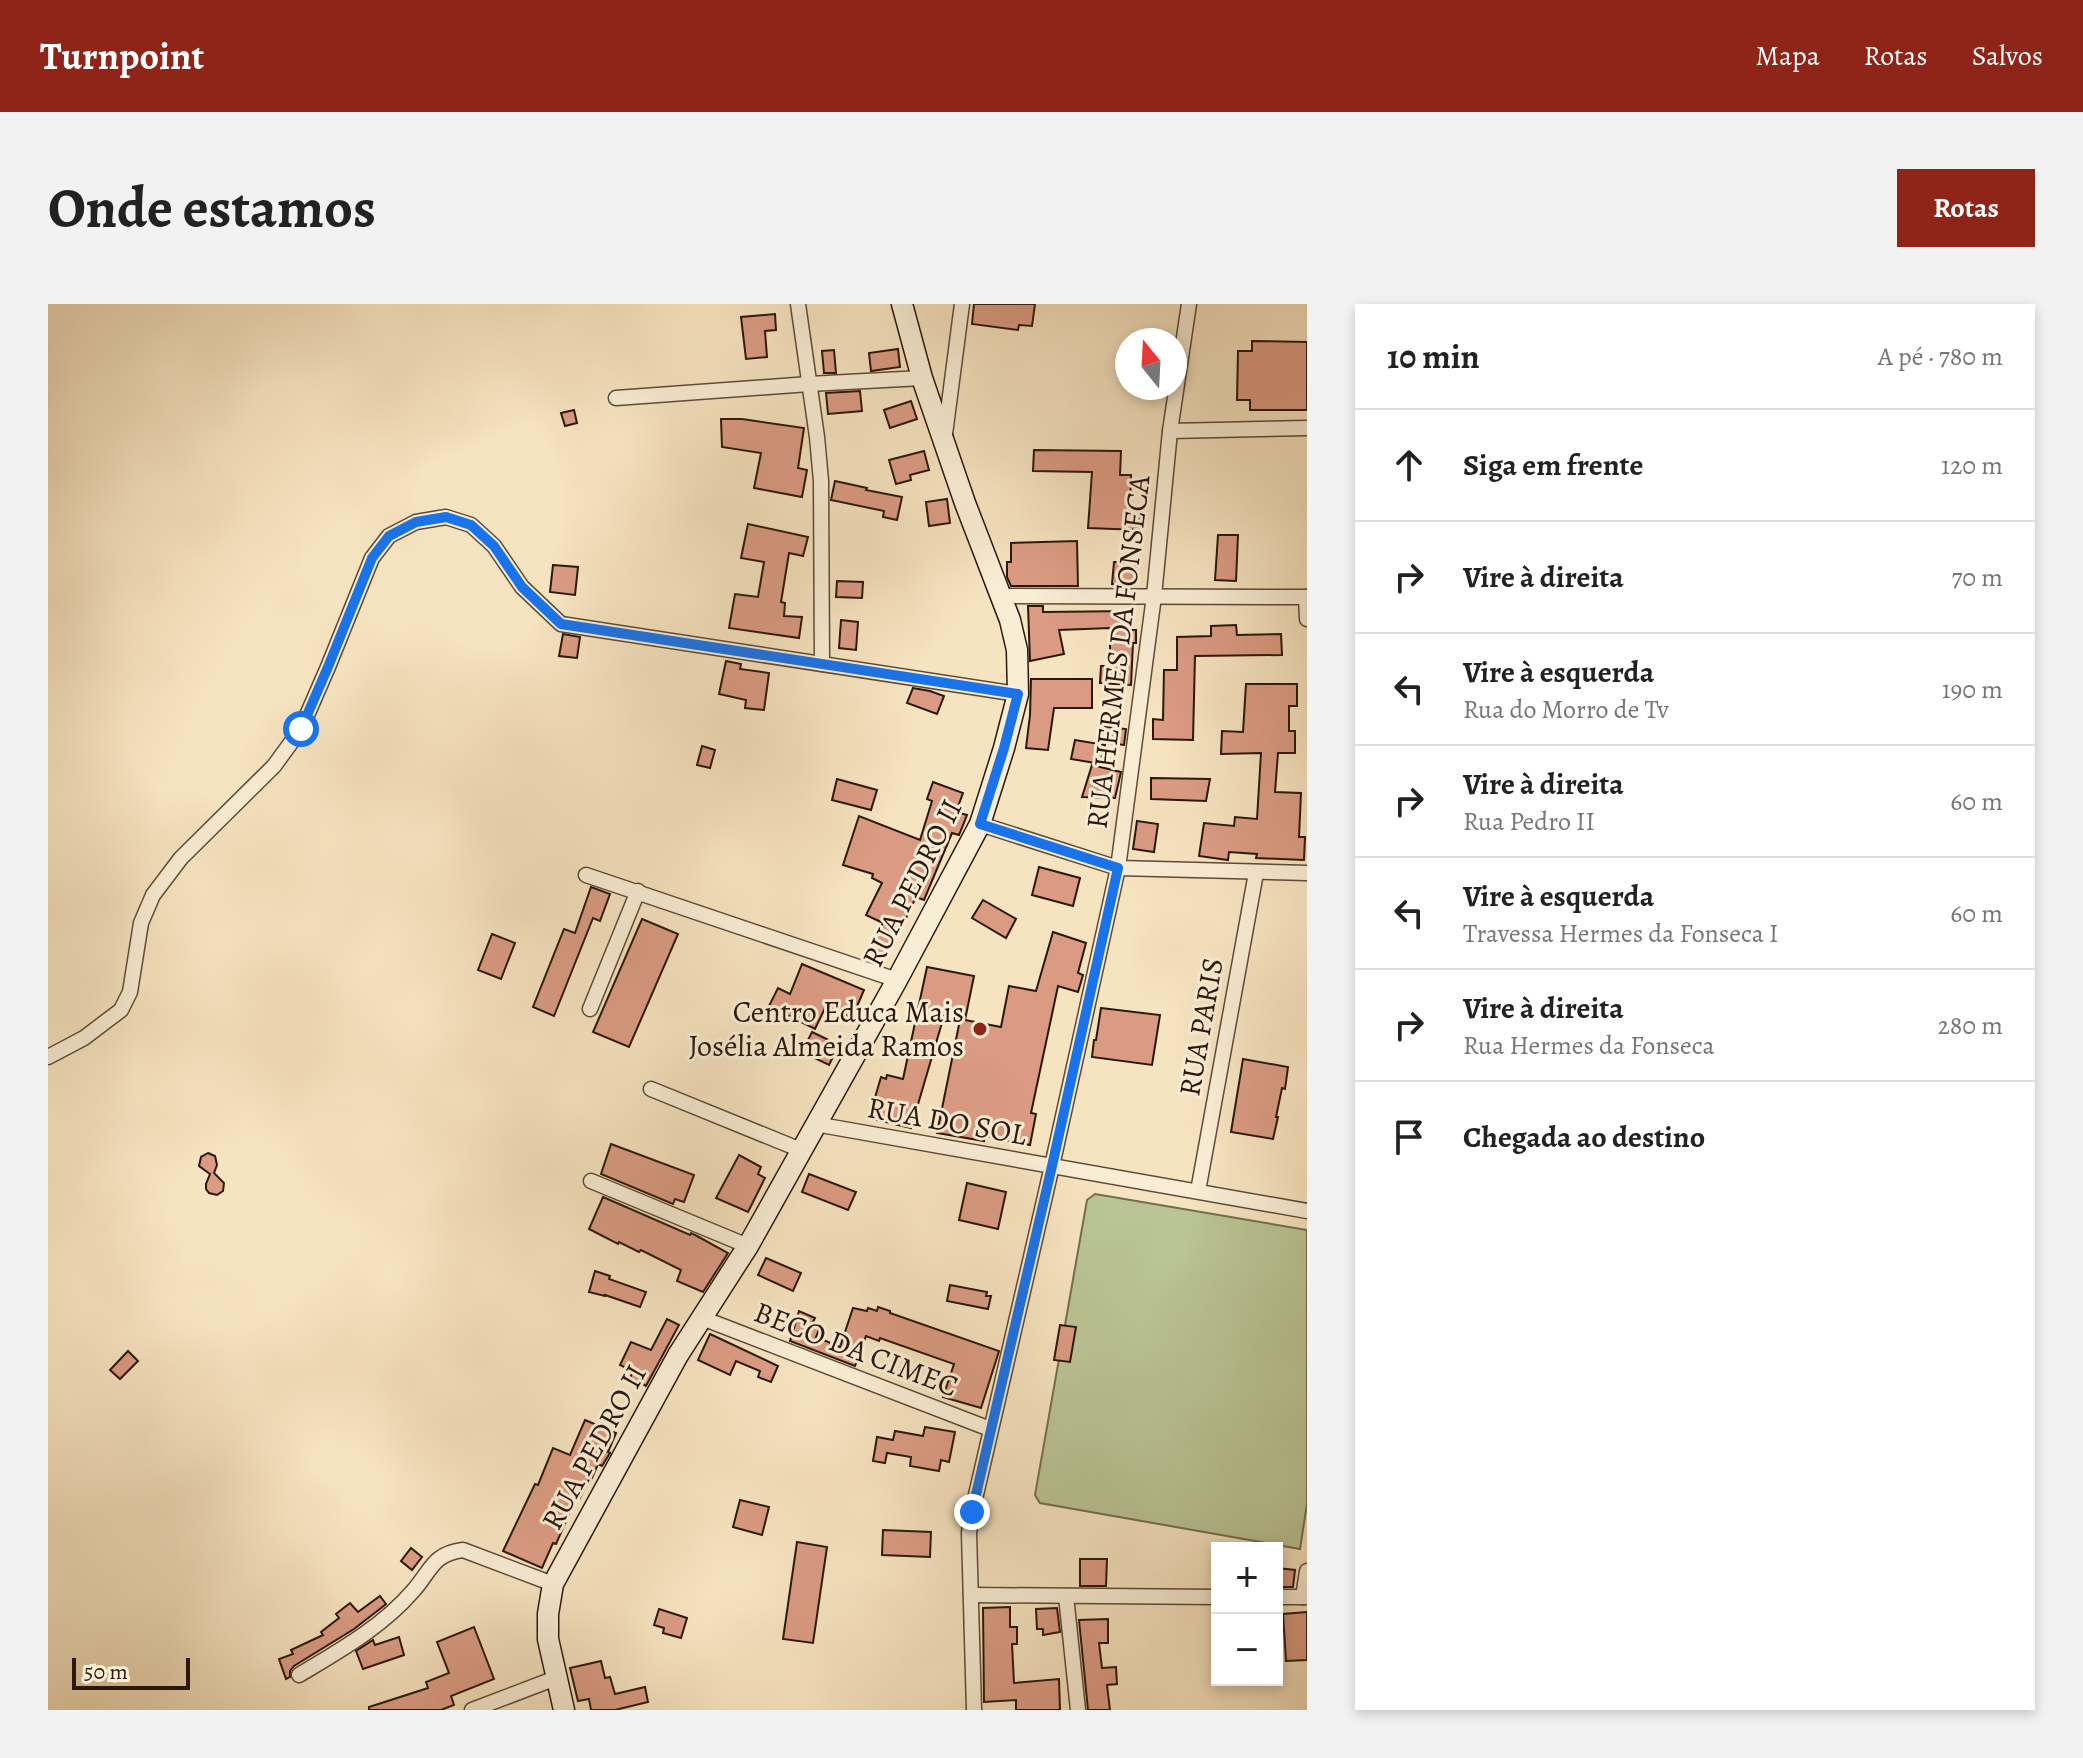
<!DOCTYPE html>
<html lang="pt">
<meta charset="utf-8">
<style>
body{margin:0;font-family:Alegreya,serif;background:#f2f2f2;color:#222}
.controls{position:absolute;right:24px;bottom:24px;display:grid;overflow:hidden;border-radius:0px;box-shadow:0 4px 12px #0003}
.controls button{width:72px;height:72px;display:grid;place-items:center;padding:0;border:0;border-bottom:2px solid #e0e0e0;background:#fff;color:#222;font:40px sans-serif}
.compass{position:absolute;left:1067px;top:24px;width:72px;height:72px;border-radius:50%;background:#fff;box-shadow:0 4px 12px #0003;rotate:342deg}
.scale{position:absolute;left:24px;bottom:20px;width:118px;box-sizing:border-box;padding-left:8px;border:4px solid #2c170b;border-top:0;font-size:22px;line-height:28px;white-space:nowrap;color:#2c170b;-webkit-text-stroke:6px #f9edd5;paint-order:stroke}
.stop{position:absolute;width:24px;height:24px;margin:-18px;border:6px solid #1a73e8;border-radius:50%;background:#fff}
.stop.end{background:#1a73e8;border-color:#fff;box-shadow:0 2px 8px #0008}
.list{margin:0;padding:0;list-style:none}
h2{display:flex;justify-content:space-between;align-items:center;height:104px;margin:0;padding:0 32px;font-size:34px}
h2 small{font-size:26px;font-weight:400;color:#767676}
.list li{display:grid;grid-template-columns:52px 1fr auto;gap:24px;align-items:center;box-sizing:border-box;height:112px;padding:0 32px;border-top:2px solid #e0e0e0}
.list b{display:block;font-size:30px;white-space:nowrap}
.list p{margin:0;font-size:26px;white-space:nowrap;color:#767676}
.list em{font-size:26px;font-style:normal;color:#767676}
.icon{flex:none;width:44px;height:44px;fill:none;stroke:currentColor;stroke-width:2;stroke-linecap:round;stroke-linejoin:round}
.map{position:relative;flex:none;width:1259px;height:1406px;overflow:hidden;border-radius:0px}
header{display:flex;align-items:center;gap:48px;box-sizing:border-box;height:112px;padding:0 40px;background:#8f2418;color:#fff}
header strong{font-size:38px}
nav{display:flex;gap:44px;margin-inline-start:auto;font-size:28px}
.intro{display:flex;align-items:center;justify-content:space-between;box-sizing:border-box;height:192px;padding:0 48px}
h1{margin:0;font-size:56px}
.button{padding:20px 36px;border-radius:0px;background:#8f2418;color:#fff;font-size:28px;font-weight:700}
main{display:flex;gap:48px;padding:0 48px}
aside{flex:1;background:#fff;border-radius:0px;box-shadow:0 4px 12px #0003}
.map>svg:first-child{display:block}
</style>
<header>
<strong>Turnpoint</strong>
<nav><a>Mapa</a><a>Rotas</a><a>Salvos</a></nav>
</header>
<div class="intro"><h1>Onde estamos</h1><a class="button">Rotas</a></div>
<main>
<div class="map">
<svg width="1259" height="1406" viewBox="0 0 1259 1406">
<rect width="100%" height="100%" fill="#f6e3bf"/>
<filter id="stains"><feTurbulence type="fractalNoise" baseFrequency=".0025" numOctaves="4"/><feColorMatrix values="0 0 0 0 .2 0 0 0 0 .09 0 0 0 0 .02 0 0 0 .5 -.17"/></filter>
<radialGradient id="worn" r=".72"><stop offset=".6" stop-color="#630" stop-opacity="0"/><stop offset="1" stop-color="#630" stop-opacity=".3"/></radialGradient>
<path fill="#bac494" stroke="#736e50" stroke-width="2" d="M1047,890L1259,926V1200L1252,1245L992,1199L987,1191L1039,896Z"/>
<g fill="#da9b82" stroke="#2c170b" stroke-width="2">
<path d="M926,0H987L984,22L971,21L970,26L924,20Z"/>
<path d="M727,10L728,26L717,27L719,53L698,55L693,13Z"/>
<path d="M1204,37L1259,38V106H1202V96H1189L1190,47H1204Z"/>
<path d="M850,45L852,63L823,67L821,49Z"/>
<path d="M786,46L788,69H776L774,47Z"/>
<path d="M812,87L814,107L780,110L778,89Z"/>
<path d="M863,97L869,115L842,124L836,106Z"/>
<path d="M526,106L529,119L517,122L513,109Z"/>
<path d="M673,115H694L756,124L750,164L759,166L754,193L706,184L713,149L674,143Z"/>
<path d="M986,146L1073,147L1072,171H1083L1082,202H1093L1092,226L1040,224L1044,168L985,167Z"/>
<path d="M876,147L881,166L862,171L863,176L848,180L841,156Z"/>
<path d="M787,177L819,184L818,186L854,193L849,216L835,213L836,207L783,196Z"/>
<path d="M899,195L902,219L881,222L878,198Z"/>
<path d="M700,220L760,233L755,252L741,249L733,298L737,299L736,312L754,313L751,334L681,324L687,290L710,293L716,258L693,254Z"/>
<path d="M1170,231H1190L1188,277L1167,276Z"/>
<path d="M1029,237L1030,282H963L959,273V258H963V239Z"/>
<path d="M1066,258L1088,260L1086,282L1064,280Z"/>
<path d="M505,261L530,263L527,291L502,288Z"/>
<path d="M789,277L815,278L814,294L788,293Z"/>
<path d="M980,302H995V308L1084,307L1083,326H1088V339H1085L1083,381L1052,379L1053,362H1062V324L1011,326L1016,350L982,357Z"/>
<path d="M793,316L810,318L808,346L791,344Z"/>
<path d="M1188,321L1189,331L1233,330L1234,351L1147,352L1145,436L1105,435V415L1115,416L1116,366H1129V333L1163,332V322Z"/>
<path d="M515,330L532,333L529,354L511,352Z"/>
<path d="M678,357L693,360L692,365L721,369L716,406L697,404L698,396L671,390Z"/>
<path d="M983,375H1044V404H1006L1000,446L978,444L982,411Z"/>
<path d="M1198,380H1249V402H1241V427H1247V449H1230L1227,488L1253,489L1251,533H1257L1256,556L1208,554L1209,550L1181,548L1180,556L1151,552L1156,519L1186,522L1187,513L1209,515L1213,449L1173,450L1174,427L1195,428Z"/>
<path d="M865,384L882,387L896,392L889,410L859,399Z"/>
<path d="M1053,422L1078,425L1076,441L1051,438Z"/>
<path d="M1027,436L1057,441L1053,460L1023,455Z"/>
<path d="M654,442L667,446L662,464L649,461Z"/>
<path d="M1044,461L1073,468L1067,494L1034,493Z"/>
<path d="M1103,474L1162,475L1158,497L1103,495Z"/>
<path d="M789,475L829,486L823,506L784,496Z"/>
<path d="M885,478L915,489L908,508L919,511L911,531L904,529L876,596L868,593L852,627L851,626L836,654L820,645L835,619L818,611L834,579L824,574L825,570L795,561L811,512L872,536L884,497L879,495Z"/>
<path d="M1089,517L1110,520L1106,548L1085,545Z"/>
<path d="M991,563L1032,574L1025,602L984,591Z"/>
<path d="M543,583L562,590L552,617L545,614L506,712L485,703L516,625L527,629Z"/>
<path d="M935,596L968,615L958,634L924,614Z"/>
<path d="M594,615L630,630L581,743L545,728Z"/>
<path d="M1005,628L1038,639L1030,669L1035,671L1030,688L1010,682L983,809L988,810L982,841L937,832L936,837L889,829L912,716L896,712L863,824L821,814L833,773L838,775L839,771L855,775L879,663L926,672L917,716L953,723L961,682L988,687Z"/>
<path d="M444,630L467,639L453,675L430,666Z"/>
<path d="M754,660L816,686L804,714L778,702L767,725L721,702L730,684L742,690Z"/>
<path d="M1053,704L1112,711L1104,761L1044,753L1046,736H1048Z"/>
<path d="M764,728L791,741L781,761L754,748Z"/>
<path d="M1195,755L1240,763L1237,785L1234,784L1228,813H1230L1225,835L1183,828Z"/>
<path d="M563,840L646,871L636,898L627,895L625,900L553,870Z"/>
<path d="M160,849L167,852L169,861L166,869L176,879L175,887L169,891L161,889L158,885V880L162,870L151,862L153,853Z"/>
<path d="M691,851L713,863L710,870L717,874L700,908L668,894Z"/>
<path d="M761,870L808,888L800,906L754,888Z"/>
<path d="M919,879L958,888L950,925L911,916Z"/>
<path d="M555,893L642,931L643,929L649,932L680,949L655,988L629,977L633,966L593,946L591,948L571,938L570,940L541,925Z"/>
<path d="M718,954L753,969L745,987L710,971Z"/>
<path d="M547,967L562,972L561,975L598,988L592,1003L557,991V992L541,988Z"/>
<path d="M902,981L939,988L938,992H943L940,1005L899,997Z"/>
<path d="M830,1003L842,1007V1009L951,1047L933,1104L895,1093L906,1060L832,1034L831,1037L818,1032L807,1062L742,1037L751,1007L767,1014L765,1018L773,1021L768,1033L792,1043L805,1004L819,1007L820,1004L829,1007Z"/>
<path d="M619,1015L631,1021L598,1082L582,1074L585,1067L572,1061L583,1038L603,1046Z"/>
<path d="M1012,1021L1028,1023L1022,1058L1006,1056Z"/>
<path d="M662,1030L730,1062L723,1078L710,1073L712,1067L688,1057L682,1071L650,1056Z"/>
<path d="M80,1047L90,1057L72,1075L62,1066Z"/>
<path d="M537,1116L568,1129L560,1148L562,1149L554,1162L550,1160L544,1174L542,1173L532,1194L529,1192L508,1240L505,1239L494,1264L455,1247L487,1180L490,1181L505,1144L522,1151Z"/>
<path d="M877,1123L907,1128L901,1158L893,1156L891,1167L862,1162L863,1153L839,1149L837,1159L825,1157L829,1133L845,1136L847,1127L875,1132Z"/>
<path d="M692,1196L721,1203L714,1231L685,1223Z"/>
<path d="M835,1226L883,1228L882,1253L834,1251Z"/>
<path d="M749,1238L779,1243L765,1339L735,1335Z"/>
<path d="M363,1244L374,1253L364,1266L353,1257Z"/>
<path d="M1032,1255H1059L1058,1282H1032Z"/>
<path d="M1229,1264L1247,1266L1245,1283H1229Z"/>
<path d="M332,1292L338,1300L333,1304L306,1325L246,1362L242,1367V1373L238,1375L231,1355L245,1350L243,1346L275,1331L273,1328L291,1314L288,1310L302,1299L310,1308Z"/>
<path d="M962,1303V1323H969V1340H964L966,1379L1011,1375L1012,1406H968V1396L936,1398L935,1304Z"/>
<path d="M1009,1304L1012,1328L995,1331V1325H989L988,1305Z"/>
<path d="M611,1305L639,1314L633,1334L615,1329L616,1324L606,1321Z"/>
<path d="M1259,1308V1356L1238,1357L1235,1310Z"/>
<path d="M1060,1315V1339H1051L1054,1364L1068,1363L1069,1380L1059,1381L1062,1406H1040L1031,1316Z"/>
<path d="M426,1323L446,1375L403,1392L406,1401L393,1406H321V1403L380,1384L378,1378L401,1369L389,1338Z"/>
<path d="M351,1333L356,1351L315,1365L308,1347L325,1336L327,1341Z"/>
<path d="M553,1357L557,1374L562,1373L567,1390L597,1383L600,1398L567,1406H543L541,1395L530,1397L522,1364Z"/>
</g>
<g fill="none" stroke-linecap="round" stroke-linejoin="round">
<defs>
<g id="street">
<path d="M750,0L769,133L773,177L774,360"/>
<path d="M568,94L761,80L874,74"/>
<path d="M1122,127L1259,124"/>
<path d="M897,130L914,0"/>
<path d="M953,292L1259,293"/>
<path d="M1258,293L1259,315"/>
<path d="M932,520L1070,564L1259,569"/>
<path d="M538,571L849,676"/>
<path d="M542,705L590,587"/>
<path d="M0,753L36,734L73,706L82,688L93,619L105,591L133,554L226,462L253,425L280,363L324,254L341,232L368,218L398,213L423,221L446,242L474,283L513,320L970,390"/>
<path d="M603,785L753,846"/>
<path d="M767,820L1259,907"/>
<path d="M543,877L700,942"/>
<path d="M1150,887L1208,569"/>
<path d="M654,1014L942,1125"/>
<path d="M923,1291L1169,1293"/>
<path d="M1018,1292L1030,1406"/>
<path d="M1229,1293H1259"/>
<path d="M1255,1293L1259,1267"/>
<path d="M251,1371C291,1347 334,1323 365,1287C383,1267 384,1250 415,1246L505,1280"/>
<path d="M424,1406L508,1374"/>
<path d="M926,1406L921,1229L924,1208L1004,862L1070,564L1106,292L1122,127L1141,0"/>
</g>
<path id="secondary" d="M516,1406L500,1335V1310L505,1280L630,1051L700,942L849,676L932,520L956,444L970,390L969,346L962,316L917,199L874,74L854,0"/>
</defs>
<use href="#street" stroke="#5e4a38" stroke-width="17"/>
<use href="#secondary" stroke="#2c170b" stroke-width="23"/>
<use href="#street" stroke="#f9edd5" stroke-width="14"/>
<use href="#secondary" stroke="#f9edd5" stroke-width="20"/>
</g>
<g fill="none" stroke-linecap="round" stroke-linejoin="round">
<path stroke="#1a73e8" stroke-width="10" d="M253,425L280,363L324,254L341,232L368,218L398,213L423,221L446,242L474,283L513,320L970,390L956,444L932,520L1070,564L1004,862L924,1208"/>
</g>
<circle fill="#8f2418" stroke="#f9edd5" stroke-width="3" cx="932" cy="725" r="8"/>
<g text-anchor="middle" dominant-baseline="central" stroke-width="6" stroke-linejoin="round" paint-order="stroke">
<g font-size="30" fill="#2c170b" stroke="#f9edd5">
<text transform="translate(1070 348) rotate(-83)">RUA HERMES DA FONSECA</text>
<text transform="translate(864 579) rotate(-63)">RUA PEDRO II</text>
<text transform="translate(1153 723) rotate(-80)">RUA PARIS</text>
<text transform="translate(899 817) rotate(10)">RUA DO SOL</text>
<text transform="translate(808 1045) rotate(21)">BECO DA CIMEC</text>
<text transform="translate(546 1143) rotate(-61)">RUA PEDRO II</text>
</g>
<g font-size="30" fill="#2c170b" stroke="#f9edd5" text-anchor="end">
<text x="916" y="708">Centro Educa Mais<tspan x="916" dy="34">Josélia Almeida Ramos</tspan></text>
</g>
</g>
<rect width="100%" height="100%" filter="url(#stains)"/>
<rect width="100%" height="100%" fill="url(#worn)"/>
</svg>
<div class="controls">
<button>+</button>
<button>−</button>
</div>
<svg class="compass" viewBox="-18 -18 36 36"><path d="M0-13l5 13h-10z" fill="#e53935"/><path d="M0 13l5-13h-10z" fill="#767676"/></svg>
<div class="scale">50 m</div>
<div class="stop" style="left:253px;top:425px"></div>
<div class="stop end" style="left:924px;top:1208px"></div>
</div>
<aside>
<h2>10 min<small>A pé · 780 m</small></h2>
<ul class="list">
<li><svg class="icon" aria-label="ahead" viewBox="0 0 24 24"><path d="M12 20V5M6 11l6-6 6 6"/></svg><div><b>Siga em frente</b></div><em>120 m</em></li>
<li><svg class="icon" aria-label="right" viewBox="0 0 24 24"><path d="M7 20v-9h11M14 6l5 5-5 5"/></svg><div><b>Vire à direita</b></div><em>70 m</em></li>
<li><svg class="icon" aria-label="left" viewBox="0 0 24 24"><path d="M17 20v-9H6M10 6l-5 5 5 5"/></svg><div><b>Vire à esquerda</b><p>Rua do Morro de Tv</p></div><em>190 m</em></li>
<li><svg class="icon" aria-label="right" viewBox="0 0 24 24"><path d="M7 20v-9h11M14 6l5 5-5 5"/></svg><div><b>Vire à direita</b><p>Rua Pedro II</p></div><em>60 m</em></li>
<li><svg class="icon" aria-label="left" viewBox="0 0 24 24"><path d="M17 20v-9H6M10 6l-5 5 5 5"/></svg><div><b>Vire à esquerda</b><p>Travessa Hermes da Fonseca I</p></div><em>60 m</em></li>
<li><svg class="icon" aria-label="right" viewBox="0 0 24 24"><path d="M7 20v-9h11M14 6l5 5-5 5"/></svg><div><b>Vire à direita</b><p>Rua Hermes da Fonseca</p></div><em>280 m</em></li>
<li><svg class="icon" aria-label="arrive" viewBox="0 0 24 24"><path d="M6 21V4h12l-3 4 3 4H6"/></svg><div><b>Chegada ao destino</b></div></li>
</ul>
</aside>
</main>
